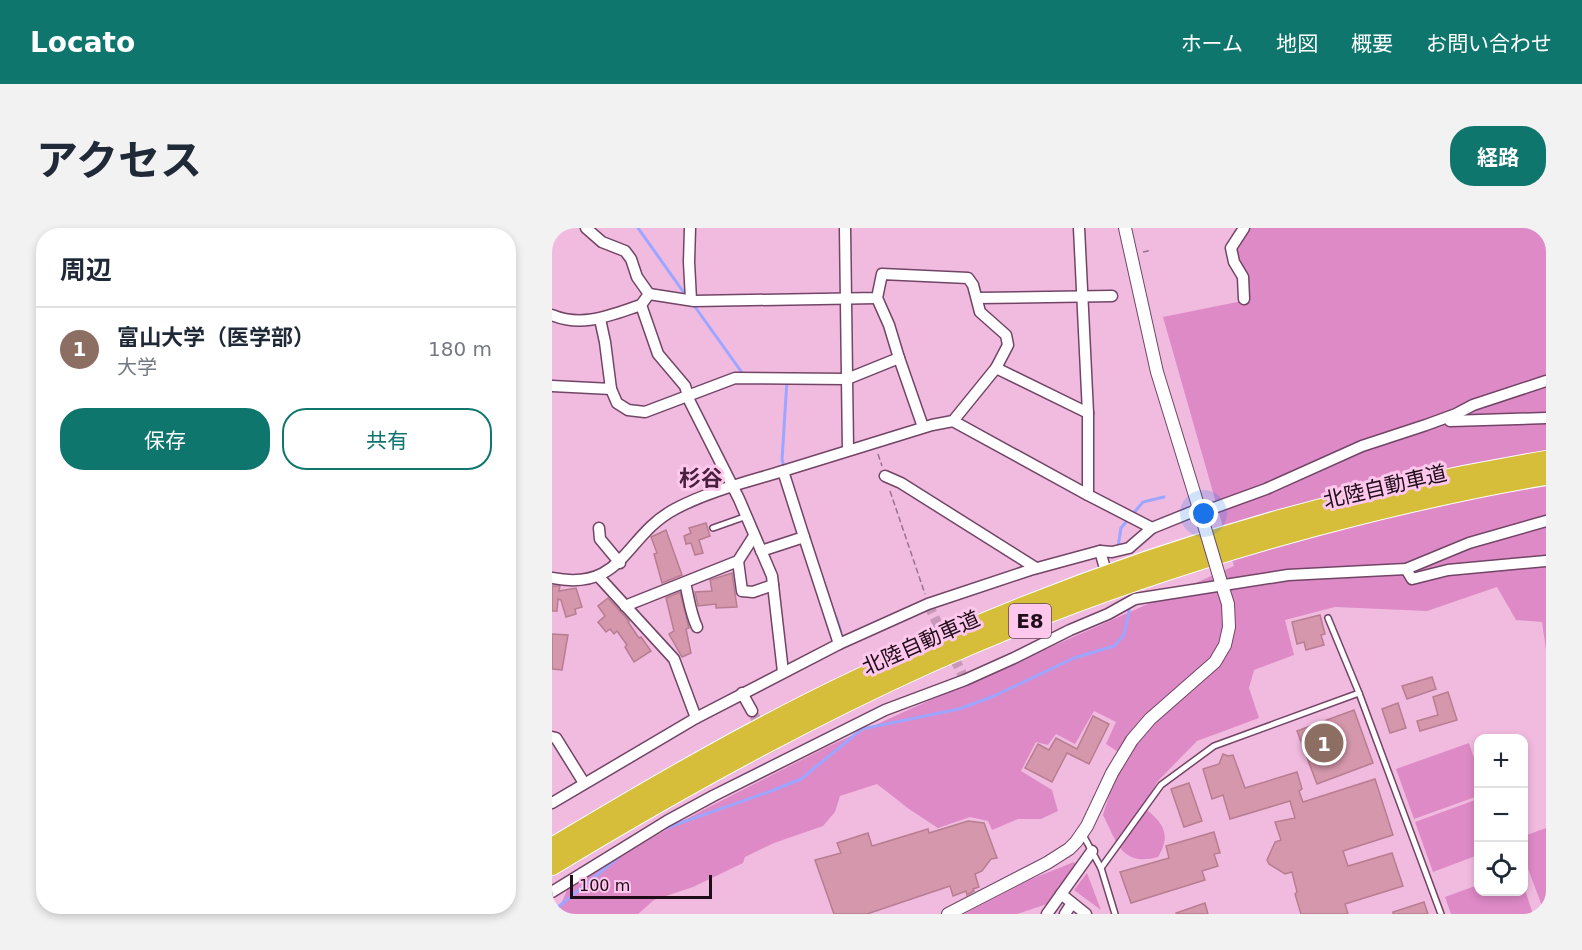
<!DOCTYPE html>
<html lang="ja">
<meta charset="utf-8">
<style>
body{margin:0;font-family:"DejaVu Sans","Noto Sans JP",sans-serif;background:#f2f2f3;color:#1f2937}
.controls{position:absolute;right:18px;bottom:18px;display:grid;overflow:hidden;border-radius:12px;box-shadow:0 3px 9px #0003}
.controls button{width:54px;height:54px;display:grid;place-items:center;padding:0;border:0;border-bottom:2px solid #e0e1e3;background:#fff;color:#1f2937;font:30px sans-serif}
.scale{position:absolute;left:18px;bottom:15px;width:142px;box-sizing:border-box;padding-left:6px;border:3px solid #1f0d1a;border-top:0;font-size:16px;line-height:21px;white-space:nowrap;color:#1f0d1a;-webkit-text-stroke:4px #fec8ed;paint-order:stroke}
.you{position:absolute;left:652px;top:286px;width:21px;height:21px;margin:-15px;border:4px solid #fff;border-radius:50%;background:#1a73e8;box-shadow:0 0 0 9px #1a73e833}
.badge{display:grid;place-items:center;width:39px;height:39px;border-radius:50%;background:#0f766e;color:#fff;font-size:20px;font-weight:700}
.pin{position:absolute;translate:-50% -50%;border:3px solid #fff;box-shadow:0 2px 6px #0006}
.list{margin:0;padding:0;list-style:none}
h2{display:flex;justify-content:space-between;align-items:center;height:78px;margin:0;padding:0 24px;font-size:26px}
h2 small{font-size:20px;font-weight:400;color:#747a83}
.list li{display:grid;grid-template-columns:39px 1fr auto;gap:18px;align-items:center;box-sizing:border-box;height:84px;padding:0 24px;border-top:2px solid #e0e1e3}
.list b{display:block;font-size:22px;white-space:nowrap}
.list p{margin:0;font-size:20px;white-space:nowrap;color:#747a83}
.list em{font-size:20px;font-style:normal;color:#747a83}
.actions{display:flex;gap:12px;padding:18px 24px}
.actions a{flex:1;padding:14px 0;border:2px solid #0f766e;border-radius:24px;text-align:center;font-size:21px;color:#0f766e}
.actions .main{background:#0f766e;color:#fff}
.icon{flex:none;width:33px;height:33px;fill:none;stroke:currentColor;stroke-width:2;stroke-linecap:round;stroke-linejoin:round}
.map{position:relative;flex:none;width:994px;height:686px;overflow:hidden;border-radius:24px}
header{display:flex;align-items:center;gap:36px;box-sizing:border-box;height:84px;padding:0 30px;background:#0f766e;color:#fff}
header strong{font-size:28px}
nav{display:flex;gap:33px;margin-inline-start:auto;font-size:21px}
.intro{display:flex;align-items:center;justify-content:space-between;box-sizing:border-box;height:144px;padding:0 36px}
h1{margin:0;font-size:42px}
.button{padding:15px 27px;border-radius:24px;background:#0f766e;color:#fff;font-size:21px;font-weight:700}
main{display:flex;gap:36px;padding:0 36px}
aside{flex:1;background:#fff;border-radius:24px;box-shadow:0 3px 9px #0003}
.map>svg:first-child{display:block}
</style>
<header>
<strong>Locato</strong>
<nav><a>ホーム</a><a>地図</a><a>概要</a><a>お問い合わせ</a></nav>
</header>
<div class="intro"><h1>アクセス</h1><a class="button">経路</a></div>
<main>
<aside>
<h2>周辺<small></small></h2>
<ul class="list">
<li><span class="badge" style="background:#8d6e63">1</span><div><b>富山大学（医学部）</b><p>大学</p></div><em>180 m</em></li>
</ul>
<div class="actions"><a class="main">保存</a><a>共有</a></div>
</aside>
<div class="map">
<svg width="994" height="686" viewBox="0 0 994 686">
<rect width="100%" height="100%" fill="#f1bbe0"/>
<g fill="#de8ac7">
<path d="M692,0H994V422L990,394L964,392L945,359L875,383L783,379L733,392L742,427L702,442L697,460L707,490L645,513L605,554L591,579C611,594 620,606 606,629C569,639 565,614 551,587L560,558L574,529L554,516L564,494L542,483L523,516L504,506L496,517L484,514L469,543L500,562L506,583L489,591H466L440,602L436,593L418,589L386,600L357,581L325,556L288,568L283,584L271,598L222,615L193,629L191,635L141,659L102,672L86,686H5L15,662L103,608L155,580L275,519L356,482L682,338L611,89L695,72L682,25Z"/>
<path d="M917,515L926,542V568L862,591L844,541Z"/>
<path d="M926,571V627L881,644L863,594Z"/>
<path d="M994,600V686H993L972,630V608Z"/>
<path d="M522,634L524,636L495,676L465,686H412L477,652Z"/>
<path d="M535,645L549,682L522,662Z"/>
<path d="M926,657L927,664H972V659L981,686H899L893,669Z"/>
</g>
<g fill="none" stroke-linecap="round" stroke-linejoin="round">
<g stroke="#9ca5ff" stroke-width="3">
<path d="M86,0L135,69"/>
<path d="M141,76L191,146"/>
<path d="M233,241L230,232L235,152"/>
<path d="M566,319L569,300L591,274L612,269"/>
<path d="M284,389L289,404"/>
<path d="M114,600L222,562L249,551L310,501L407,481L442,468L522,430L562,418L572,407L578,378"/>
<path d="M0,684L68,628"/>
</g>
</g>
<g fill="#d497ab" stroke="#b87d90" stroke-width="1.5">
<path d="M154,295L158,308L147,312L151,325L143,327L139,315L134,316L132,308L139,305L137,300Z"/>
<path d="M114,302L130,347L110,355L102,326L105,325L99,309Z"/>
<path d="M180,345L185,379L164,380V376L146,378L143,364L160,363L158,352Z"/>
<path d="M0,358H8L7,363L24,360L30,379L23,381L24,386L14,389L9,372L6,371L5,383H0Z"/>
<path d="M128,364L137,400L134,401L139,425L130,429L117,406L122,403L114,370Z"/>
<path d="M56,370L77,393L76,394L87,410L89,409L99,423L82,434L73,419L75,417L65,403L62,406L58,401L54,404L46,394L53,388L46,378Z"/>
<path d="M768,387L773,406L769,407L772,417L754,422L752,414L745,416L740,394Z"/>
<path d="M0,406L16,407L10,442L0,441Z"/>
<path d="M880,449L884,461L855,471L850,458Z"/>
<path d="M896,464L905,492L868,503L865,493L886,487L881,469Z"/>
<path d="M846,475L854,500L838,505L830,481Z"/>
<path d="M802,482L821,535L765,556L745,503Z"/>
<path d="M541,488L557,496L537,536L515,525L500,554L473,540L486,516L497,522L504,510L525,521Z"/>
<path d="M671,526L676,528L681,527L693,560L745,544L750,561L747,563L751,574L823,551L841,607L791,623L796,638L840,625L851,658L793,676L796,686H749L743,666L745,664L740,644L733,646L717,636L715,632L723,614L729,612L723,594L743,590L738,573L678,591L671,567L660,571L651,541L667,536Z"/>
<path d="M637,555L650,593L632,599L619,561Z"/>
<path d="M416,593L432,595L445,630L439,631L430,643L423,646L427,659L421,661L422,663L415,667L414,663L401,668L398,658L315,686H282L263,632L289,625L285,615L316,605L320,618L376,601L377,605Z"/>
<path d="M662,604L668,625L662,626L666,638L650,643L653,652L579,675L568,644L617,630L614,618Z"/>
<path d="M872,674L876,686H841V684Z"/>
<path d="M653,675L656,686H624V685Z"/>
</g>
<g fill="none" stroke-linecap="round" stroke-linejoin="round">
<g stroke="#c798b8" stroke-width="10" stroke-dasharray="10 5" stroke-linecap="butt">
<path d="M376,376L413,452"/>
<path d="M200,483L221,524"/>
</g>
<defs>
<g id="service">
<path d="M161,300L195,288"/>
<path d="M776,390L807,465L889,686"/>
<path d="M531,607L549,640L563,686"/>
<path d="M549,640L609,557L662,518L807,465"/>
</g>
<g id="minor">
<path d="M34,0L50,14L73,23L79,31L85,49L97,66"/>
<path d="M138,0L137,34L139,72"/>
<path d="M293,0L296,222"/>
<path d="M527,0L536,185V267"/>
<path d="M425,70L560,68"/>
<path d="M692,71L691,49L682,34L679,20L692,0"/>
<path d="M89,77L97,66L142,73L325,70L330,46L416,50L421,57L428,84L454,107L456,117L444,140"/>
<path d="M0,87C31,100 59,87 89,77L106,126L133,158L138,174L187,271L220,348L231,444"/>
<path d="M347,130L371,199"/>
<path d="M0,158L59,161L53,114L48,91"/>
<path d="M59,161L65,175L76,182L93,184L183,150L295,151L347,130L337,97L325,70"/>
<path d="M401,193L444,140L536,185"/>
<path d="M898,193L994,190"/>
<path d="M333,248L349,255L484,340"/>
<path d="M648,285L714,261L810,218L874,197L904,186L921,177L994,153"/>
<path d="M47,300L48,311L68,335"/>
<path d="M252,309L287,416"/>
<path d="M209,323L252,309L231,243"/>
<path d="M548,323L552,337"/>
<path d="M186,333L190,363L201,364L221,357"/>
<path d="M854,341L860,351L896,342L994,333"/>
<path d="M47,349L122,431L144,490"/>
<path d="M0,350C72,364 72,308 123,281C157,263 195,254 231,243C281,228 330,212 380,197L401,193L536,267L600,300L647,281"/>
<path d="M133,355C137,370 138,384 145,399"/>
<path d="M73,378L186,333L202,308"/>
<path d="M190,465L200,483"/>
<path d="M0,509L4,510L32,555"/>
<path d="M0,575L144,490L287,416L376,376L478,342L548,323L560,324L577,320L600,300"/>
<path d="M0,664L115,593L161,568L333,482L413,452L462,430L518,402L556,386L583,371L736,347L854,341L917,315L994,293"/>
<path d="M509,666L534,686"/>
<path d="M495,686L540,623"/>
<path d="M513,686L520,675"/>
</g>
<g id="tertiary">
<path d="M573,0L605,144L649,287"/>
<path d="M396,686L495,635L517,621L524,614L535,598L560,545L580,512L598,491L663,434L673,417L677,399L676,376L668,351"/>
</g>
<g id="motorway">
<path d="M0,619C100,559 201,500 307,450C525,346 756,271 994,232"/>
<path d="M0,638C122,564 246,495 376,436C515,373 661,324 809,287C870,272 932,258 994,248"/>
</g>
</defs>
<use href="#service" stroke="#724566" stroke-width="8"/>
<use href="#minor" stroke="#724566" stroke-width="13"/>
<use href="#tertiary" stroke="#724566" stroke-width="14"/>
<use href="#motorway" stroke="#fff" stroke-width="20"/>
<g stroke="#9a738e" stroke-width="1.5" stroke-dasharray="6 3" stroke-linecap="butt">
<path d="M591,24L600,22"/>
<path d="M326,226L330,238"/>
<path d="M338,263L373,366"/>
</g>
<use href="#service" stroke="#fff" stroke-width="5"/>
<use href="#minor" stroke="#fff" stroke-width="10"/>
<use href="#tertiary" stroke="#fff" stroke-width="12"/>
<use href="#motorway" stroke="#d6bd3a" stroke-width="18"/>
<defs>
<path id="tertiary-bridge" d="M649,287L668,351"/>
</defs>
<use href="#tertiary-bridge" stroke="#724566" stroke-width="14" stroke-linecap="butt"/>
<use href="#tertiary-bridge" stroke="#fff" stroke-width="12"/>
</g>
<g text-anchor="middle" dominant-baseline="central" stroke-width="6" stroke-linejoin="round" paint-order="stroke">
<rect fill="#fec8ed" stroke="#624559" stroke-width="1.5" x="457" y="376" width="42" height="34" rx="4.5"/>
<g font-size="20" font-weight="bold" fill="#1f0d1a">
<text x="478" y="393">E8</text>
</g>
<g font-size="21" fill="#1f0d1a" stroke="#fec8ed">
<text transform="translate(833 259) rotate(-13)">北陸自動車道</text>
<text transform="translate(369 415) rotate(-24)">北陸自動車道</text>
</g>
<g font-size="22" font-weight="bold" fill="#4a2040" stroke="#fec8ed">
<text x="149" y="250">杉谷</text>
</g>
</g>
</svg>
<div class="controls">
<button>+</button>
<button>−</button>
<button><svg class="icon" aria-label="locate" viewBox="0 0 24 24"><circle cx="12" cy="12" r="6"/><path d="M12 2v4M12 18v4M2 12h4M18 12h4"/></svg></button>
</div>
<div class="scale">100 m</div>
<div class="you"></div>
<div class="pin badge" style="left:772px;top:515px;background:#8d6e63">1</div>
</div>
</main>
